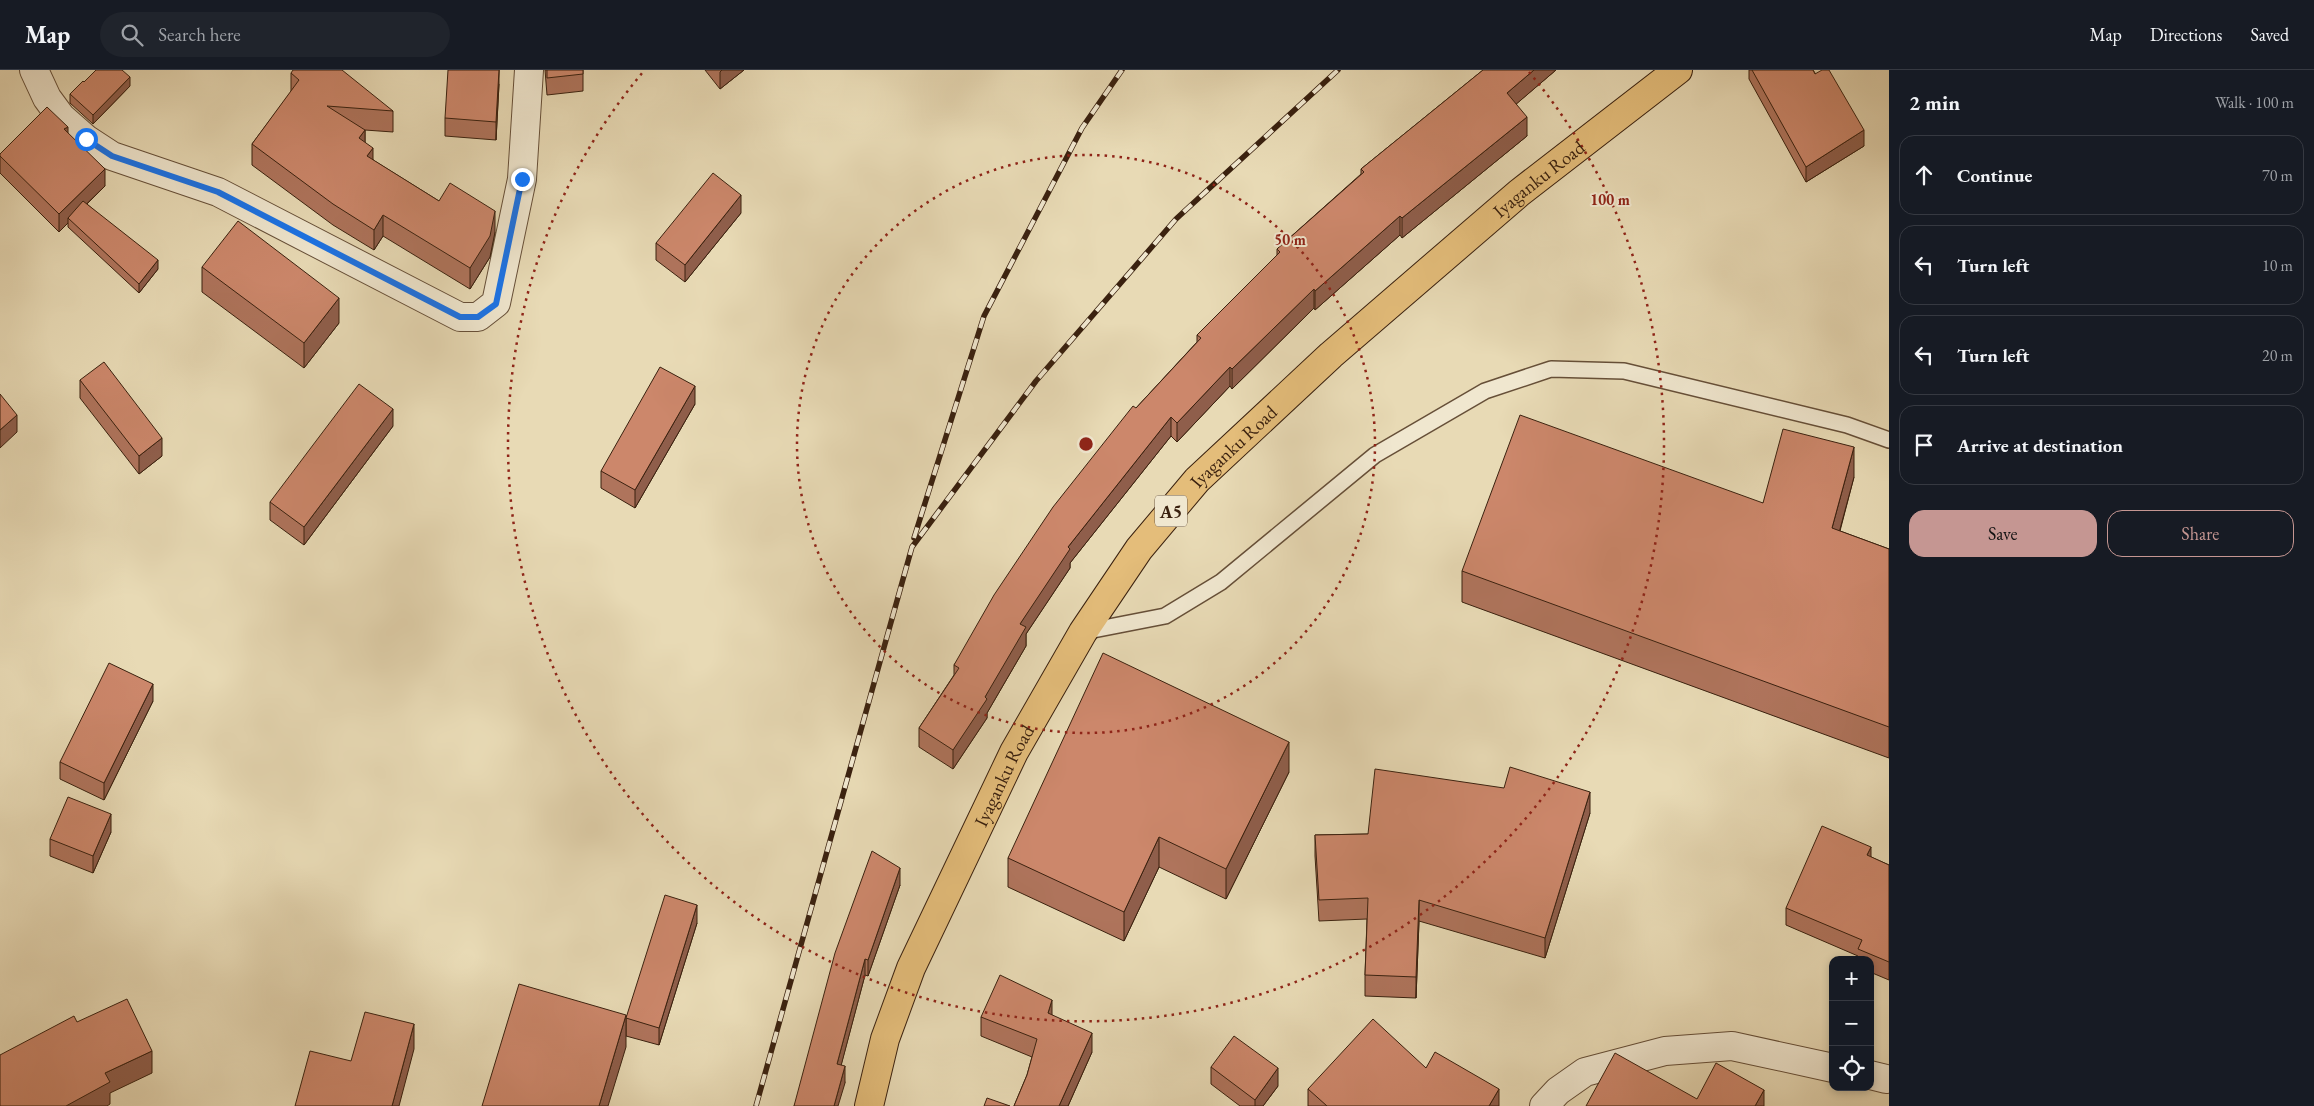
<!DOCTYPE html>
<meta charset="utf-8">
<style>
body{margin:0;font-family:"EB Garamond",serif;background:#20242c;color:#f1f3f6}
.controls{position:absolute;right:15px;bottom:15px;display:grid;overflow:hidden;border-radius:10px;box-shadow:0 2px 8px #0003}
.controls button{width:45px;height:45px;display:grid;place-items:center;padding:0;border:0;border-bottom:1px solid #363941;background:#171b24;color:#f1f3f6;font:25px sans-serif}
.stop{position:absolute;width:15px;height:15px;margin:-11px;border:4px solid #1a73e8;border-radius:50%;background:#fff}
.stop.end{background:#1a73e8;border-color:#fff;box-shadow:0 1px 5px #0008}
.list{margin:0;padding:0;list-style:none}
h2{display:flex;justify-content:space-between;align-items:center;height:65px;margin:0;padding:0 20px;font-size:21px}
h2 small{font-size:16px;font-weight:400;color:#9ea1a6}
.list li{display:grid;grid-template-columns:32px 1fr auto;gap:15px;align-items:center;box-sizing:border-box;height:80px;margin:0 10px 10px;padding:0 10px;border:1px solid #363941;border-radius:15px}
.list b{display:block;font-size:19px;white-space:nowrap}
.list em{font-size:16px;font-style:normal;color:#9ea1a6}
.actions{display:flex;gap:10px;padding:15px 20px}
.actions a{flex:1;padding:11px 0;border:1px solid #c59692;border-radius:15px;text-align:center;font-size:18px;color:#c59692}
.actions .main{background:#c59692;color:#111}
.icon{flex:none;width:28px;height:28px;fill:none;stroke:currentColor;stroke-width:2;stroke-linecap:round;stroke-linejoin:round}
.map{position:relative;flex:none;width:1889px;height:1036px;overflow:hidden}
header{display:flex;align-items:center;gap:30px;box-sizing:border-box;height:70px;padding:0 25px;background:#171b24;border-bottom:1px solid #363941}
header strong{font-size:24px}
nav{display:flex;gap:28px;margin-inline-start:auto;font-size:18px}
.search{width:350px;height:45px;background:#20242c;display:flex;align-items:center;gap:12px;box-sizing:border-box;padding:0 18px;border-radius:28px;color:#9ea1a6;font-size:19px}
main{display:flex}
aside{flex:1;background:#171b24}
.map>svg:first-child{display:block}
</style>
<header>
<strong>Map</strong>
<div class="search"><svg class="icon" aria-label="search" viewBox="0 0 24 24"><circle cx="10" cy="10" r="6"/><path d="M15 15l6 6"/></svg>Search here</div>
<nav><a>Map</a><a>Directions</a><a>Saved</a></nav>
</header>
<main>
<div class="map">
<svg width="1889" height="1036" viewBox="0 0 1889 1036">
<rect width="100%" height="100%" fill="#e8dab5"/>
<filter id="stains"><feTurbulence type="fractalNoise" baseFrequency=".004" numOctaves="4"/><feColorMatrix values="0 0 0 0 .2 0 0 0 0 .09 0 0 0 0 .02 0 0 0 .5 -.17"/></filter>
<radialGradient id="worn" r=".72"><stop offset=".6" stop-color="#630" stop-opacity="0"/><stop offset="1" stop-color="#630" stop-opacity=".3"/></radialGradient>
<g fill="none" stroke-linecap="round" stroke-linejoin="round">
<defs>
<path id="service" d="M1083,562L1165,546L1221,512L1375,385L1485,321L1551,299L1624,301L1847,355L1889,370"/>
<g id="minor">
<path d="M34,0L47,28L61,47L86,69L112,86L218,122L460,247H478L496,233L522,109L529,0"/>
<path d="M1870,1005L1886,1009"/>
<path d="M1544,1036L1558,1021L1585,1002L1665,981L1732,976L1833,998"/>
</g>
<g id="trunk">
<path id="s1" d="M869,1036L885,969L911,898L1014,682L1083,562L1139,479L1197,410L1331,285L1519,123L1678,0"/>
</g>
</defs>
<use href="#service" stroke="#664f38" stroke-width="18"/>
<use href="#minor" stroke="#664f38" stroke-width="30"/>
<use href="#trunk" stroke="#3a210f" stroke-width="30"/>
<use href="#service" stroke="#f0e7cf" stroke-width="15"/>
<use href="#minor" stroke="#f0e7cf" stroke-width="28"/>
<use href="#trunk" stroke="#e4bd7a" stroke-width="28"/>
<defs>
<g id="rail">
<path d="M914,468L984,246L1082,58L1122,0"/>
<path d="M756,1036L912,477L1036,311L1176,149L1338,0"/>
</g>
</defs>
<use href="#rail" stroke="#3a210f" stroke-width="5.5"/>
<use href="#rail" stroke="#f0e7cf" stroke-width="4" stroke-dasharray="11" stroke-linecap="butt"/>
</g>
<g fill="#af745c" stroke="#3a210f">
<path d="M545,0H583V21L547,25Z"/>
<path d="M705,0H744L720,19Z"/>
<path d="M1483,0H1556L1516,34L1527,66L1402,168L1400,165L1315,240L1314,238L1232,319L1230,316L1177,372L1171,366L1070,493V498L1026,564V576L987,643V648L953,699L919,677V658L954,605V595L1136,338L1197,272V265L1277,186V179L1361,104V99Z"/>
<path d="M1749,0H1813L1864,76L1806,112L1749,9Z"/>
<path d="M291,3L393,41V62L365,60V72L373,90L439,131L495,162L490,187L470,219L383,166L374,180L333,155L252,95V74L291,22Z"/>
<path d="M84,12L130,16L93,54L70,33V24Z"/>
<path d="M499,14L496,70L445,66V48Z"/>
<path d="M68,63L105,116L87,134L158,199L139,223L68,157V153L59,162L0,103V84Z"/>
<path d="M741,143L685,212L656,190V173Z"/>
<path d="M202,197L339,253L304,298L202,222Z"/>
<path d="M80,310L162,386L139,404L80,328Z"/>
<path d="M695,334L635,438L601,418V401Z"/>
<path d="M393,356L304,475L270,450V432Z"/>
<path d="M1854,407L1840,461L1889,479V688L1462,532V501L1763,433Z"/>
<path d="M153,631L104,730L60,709V692Z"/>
<path d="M1289,702L1226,829L1159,797L1124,871L1008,817V788Z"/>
<path d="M1590,743L1545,888L1419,851L1416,928L1365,926V905L1367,849L1319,851L1315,786V765L1368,764Z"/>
<path d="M111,762L93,803L50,786V769Z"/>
<path d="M1871,787L1889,795V910L1870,902V890H1858V886L1786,855V838Z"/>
<path d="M900,815L868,906L865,905L841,995L845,1013L794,1036Z"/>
<path d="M697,853L659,975L626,966V948Z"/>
<path d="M1052,945L1092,982L1068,1036H1014L1027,1005L1032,987L981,966V947Z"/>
<path d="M1211,997L1278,1016L1263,1036H1240L1211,1014Z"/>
<path d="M1426,998L1499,1036H1308V1019Z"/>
</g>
<g fill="#8f5e4b" stroke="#3a210f">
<path d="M499,0V14L496,70V52Z"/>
<path d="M722,0H744L720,19V2Z"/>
<path d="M1534,0H1556L1507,42V23Z"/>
<path d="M130,7V16L93,54V45Z"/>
<path d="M1527,47V66L1402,168V148Z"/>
<path d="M68,57V74L64,59Z"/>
<path d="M365,60V81L359,68Z"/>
<path d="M1864,60V76L1806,112V97Z"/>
<path d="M373,78V99L367,86Z"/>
<path d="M105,99V116L70,150L68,148V153L59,162V144Z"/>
<path d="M741,125V143L685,212V195Z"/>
<path d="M495,141V162L490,187L470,219V198Z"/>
<path d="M383,145V166L374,180V160Z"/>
<path d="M1400,146V165L1315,240V221Z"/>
<path d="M158,190V199L139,223V214Z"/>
<path d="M1314,219V238L1232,319V299Z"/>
<path d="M339,228V253L304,298V273Z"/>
<path d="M1230,297V316L1177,372V353Z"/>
<path d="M695,316V334L635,438V420Z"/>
<path d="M393,339V356L304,475V457Z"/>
<path d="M17,345V362L0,378V360Z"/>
<path d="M1171,347V366L1070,493V498L1026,564V576L987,643V648L953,699V680L985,627L1020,554L1068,477Z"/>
<path d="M162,368V386L139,404V386Z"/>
<path d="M1854,377V407L1832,489V458Z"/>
<path d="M153,614V631L104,730V713Z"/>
<path d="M1289,672V702L1226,829V799Z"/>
<path d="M1590,722V743L1545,888V868Z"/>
<path d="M111,744V762L93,803V786Z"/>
<path d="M1159,767V797L1124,871V842Z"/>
<path d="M1871,777V794L1867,785Z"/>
<path d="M900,798V815L868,906V890Z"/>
<path d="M1419,830V851L1416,928V907Z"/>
<path d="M697,835V853L659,975V958Z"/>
<path d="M865,889V905L837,1011V994Z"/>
<path d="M1052,930V950L1048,943Z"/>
<path d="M626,945V977L608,1036H599Z"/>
<path d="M414,954V979L399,1036H392Z"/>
<path d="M1092,963V982L1068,1036H1059Z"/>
<path d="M152,981V1003L110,1023V1034L107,1036H66L105,1003Z"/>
<path d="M845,996V1013L838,1036H834Z"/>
<path d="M1278,998V1016L1263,1036H1255V1030Z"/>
<path d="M1499,1019V1036H1489Z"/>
<path d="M1764,1020V1036H1755Z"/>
</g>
<g fill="#cc876b" stroke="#3a210f">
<path d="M96,0H122L130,7L93,45L70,24L83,11L84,12Z"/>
<path d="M293,0H342L393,41L327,36L365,60L359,68L373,78L367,86L439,131L450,113L495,141L490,166L470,198L383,145L374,160L333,134L252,74L299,10L291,3Z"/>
<path d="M448,0H499L496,52L445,48Z"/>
<path d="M547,0H583V4L547,8Z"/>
<path d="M1483,0H1534L1507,23L1527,47L1402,148L1400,146L1315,221L1314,219L1232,299L1230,297L1177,353L1171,347L1068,477L1070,479L1020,554L1026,557L985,627L987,629L953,680L919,658L959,598L954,595L994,525L1053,437L1133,336L1136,338L1201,268L1197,265L1280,182L1277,179L1364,102L1361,99Z"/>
<path d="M1752,0H1813L1815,4L1822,0H1829L1864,60L1806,97Z"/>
<path d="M47,37L68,57L64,59L105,99L59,144L0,86V84Z"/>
<path d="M713,103L741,125L685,195L656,173Z"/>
<path d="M83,131L158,190L139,214L68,148Z"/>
<path d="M238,151L339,228L304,273L202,197Z"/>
<path d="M104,292L162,368L139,386L80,310Z"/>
<path d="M660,297L695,316L635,420L601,401Z"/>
<path d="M359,314L393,339L304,457L270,432Z"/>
<path d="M0,324L17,345L0,360Z"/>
<path d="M1520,345L1763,433L1783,359L1854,377L1832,458L1889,479V657L1462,501Z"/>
<path d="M1103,583L1289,672L1226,799L1159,767L1124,842L1008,788Z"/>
<path d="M109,593L153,614L104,713L60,692Z"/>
<path d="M1510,697L1590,722L1545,868L1419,830L1416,907L1365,905L1368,828L1319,830L1315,765L1368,764L1375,699L1504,718Z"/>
<path d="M68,727L111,744L93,786L50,769Z"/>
<path d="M1822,756L1871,777L1867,785L1889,795V892L1858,879L1862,870L1786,838Z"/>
<path d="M872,781L900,798L868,890L865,889L837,994L845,996L834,1036H794L835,883Z"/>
<path d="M665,825L697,835L659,958L626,948Z"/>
<path d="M1000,905L1052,930L1048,943L1092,963L1059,1036H1014L1027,1005L1037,969L981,947Z"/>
<path d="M519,914L626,945L599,1036H482Z"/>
<path d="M127,929L152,981L105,1003L110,1012L66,1036H0V985L74,946L77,952Z"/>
<path d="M365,942L414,954L392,1036H295L310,981L351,991Z"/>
<path d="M1373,949L1426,998L1435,982L1499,1019L1489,1036H1327L1308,1019Z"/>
<path d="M1234,966L1278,998L1255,1030L1211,997Z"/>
<path d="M1615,983L1697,1029L1716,993L1764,1020L1755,1036H1586Z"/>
<path d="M987,1028L1010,1036H984Z"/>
</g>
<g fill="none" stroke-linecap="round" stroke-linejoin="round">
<path stroke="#1a73e8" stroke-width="6" d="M86,69L112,86L218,122L460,247H478L496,234L522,109"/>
</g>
<g fill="none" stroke="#8f2418" stroke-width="2.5" stroke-dasharray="2.5 5">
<circle cx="1086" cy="374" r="289"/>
<path d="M1529 2A578 578 0 1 1 643 2"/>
</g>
<g text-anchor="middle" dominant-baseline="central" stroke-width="4" stroke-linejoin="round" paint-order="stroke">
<rect fill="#f0e7cf" stroke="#715c49" stroke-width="1" x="1155" y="425.5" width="32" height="31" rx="4"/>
<g font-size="18" font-weight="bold" fill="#3a210f">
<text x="1171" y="441">A5</text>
</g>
<g font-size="19" fill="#3a210f" stroke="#f0e7cf">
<text stroke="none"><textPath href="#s1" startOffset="1168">Iyaganku Road</textPath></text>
<text stroke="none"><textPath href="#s1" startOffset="762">Iyaganku Road</textPath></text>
<text stroke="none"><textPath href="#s1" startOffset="358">Iyaganku Road</textPath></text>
</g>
</g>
<circle cx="1086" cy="374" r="8" fill="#8f2418" stroke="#f0e7cf" stroke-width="2.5"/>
<g font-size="15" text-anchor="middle" font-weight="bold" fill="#8f2418" stroke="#f0e7cf" stroke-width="4" stroke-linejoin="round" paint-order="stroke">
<text x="1610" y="135">100 m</text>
<text x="1290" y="175">50 m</text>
</g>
<rect width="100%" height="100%" filter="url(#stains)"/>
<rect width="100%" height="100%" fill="url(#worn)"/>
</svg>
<div class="controls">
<button>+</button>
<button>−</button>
<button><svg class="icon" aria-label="locate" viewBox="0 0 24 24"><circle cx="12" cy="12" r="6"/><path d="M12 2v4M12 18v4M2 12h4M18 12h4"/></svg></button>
</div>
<div class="stop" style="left:86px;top:69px"></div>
<div class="stop end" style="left:522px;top:109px"></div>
</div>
<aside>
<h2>2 min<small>Walk · 100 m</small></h2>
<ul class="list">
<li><svg class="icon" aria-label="ahead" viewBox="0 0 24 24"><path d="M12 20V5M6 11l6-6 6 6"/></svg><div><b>Continue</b></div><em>70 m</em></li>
<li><svg class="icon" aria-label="left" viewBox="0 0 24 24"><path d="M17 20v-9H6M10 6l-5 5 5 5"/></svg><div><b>Turn left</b></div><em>10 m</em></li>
<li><svg class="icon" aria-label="left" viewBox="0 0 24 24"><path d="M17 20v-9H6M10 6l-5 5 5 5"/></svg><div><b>Turn left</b></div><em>20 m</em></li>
<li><svg class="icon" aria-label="arrive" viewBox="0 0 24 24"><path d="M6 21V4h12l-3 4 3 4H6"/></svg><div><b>Arrive at destination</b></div></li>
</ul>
<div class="actions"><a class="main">Save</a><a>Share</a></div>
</aside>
</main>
